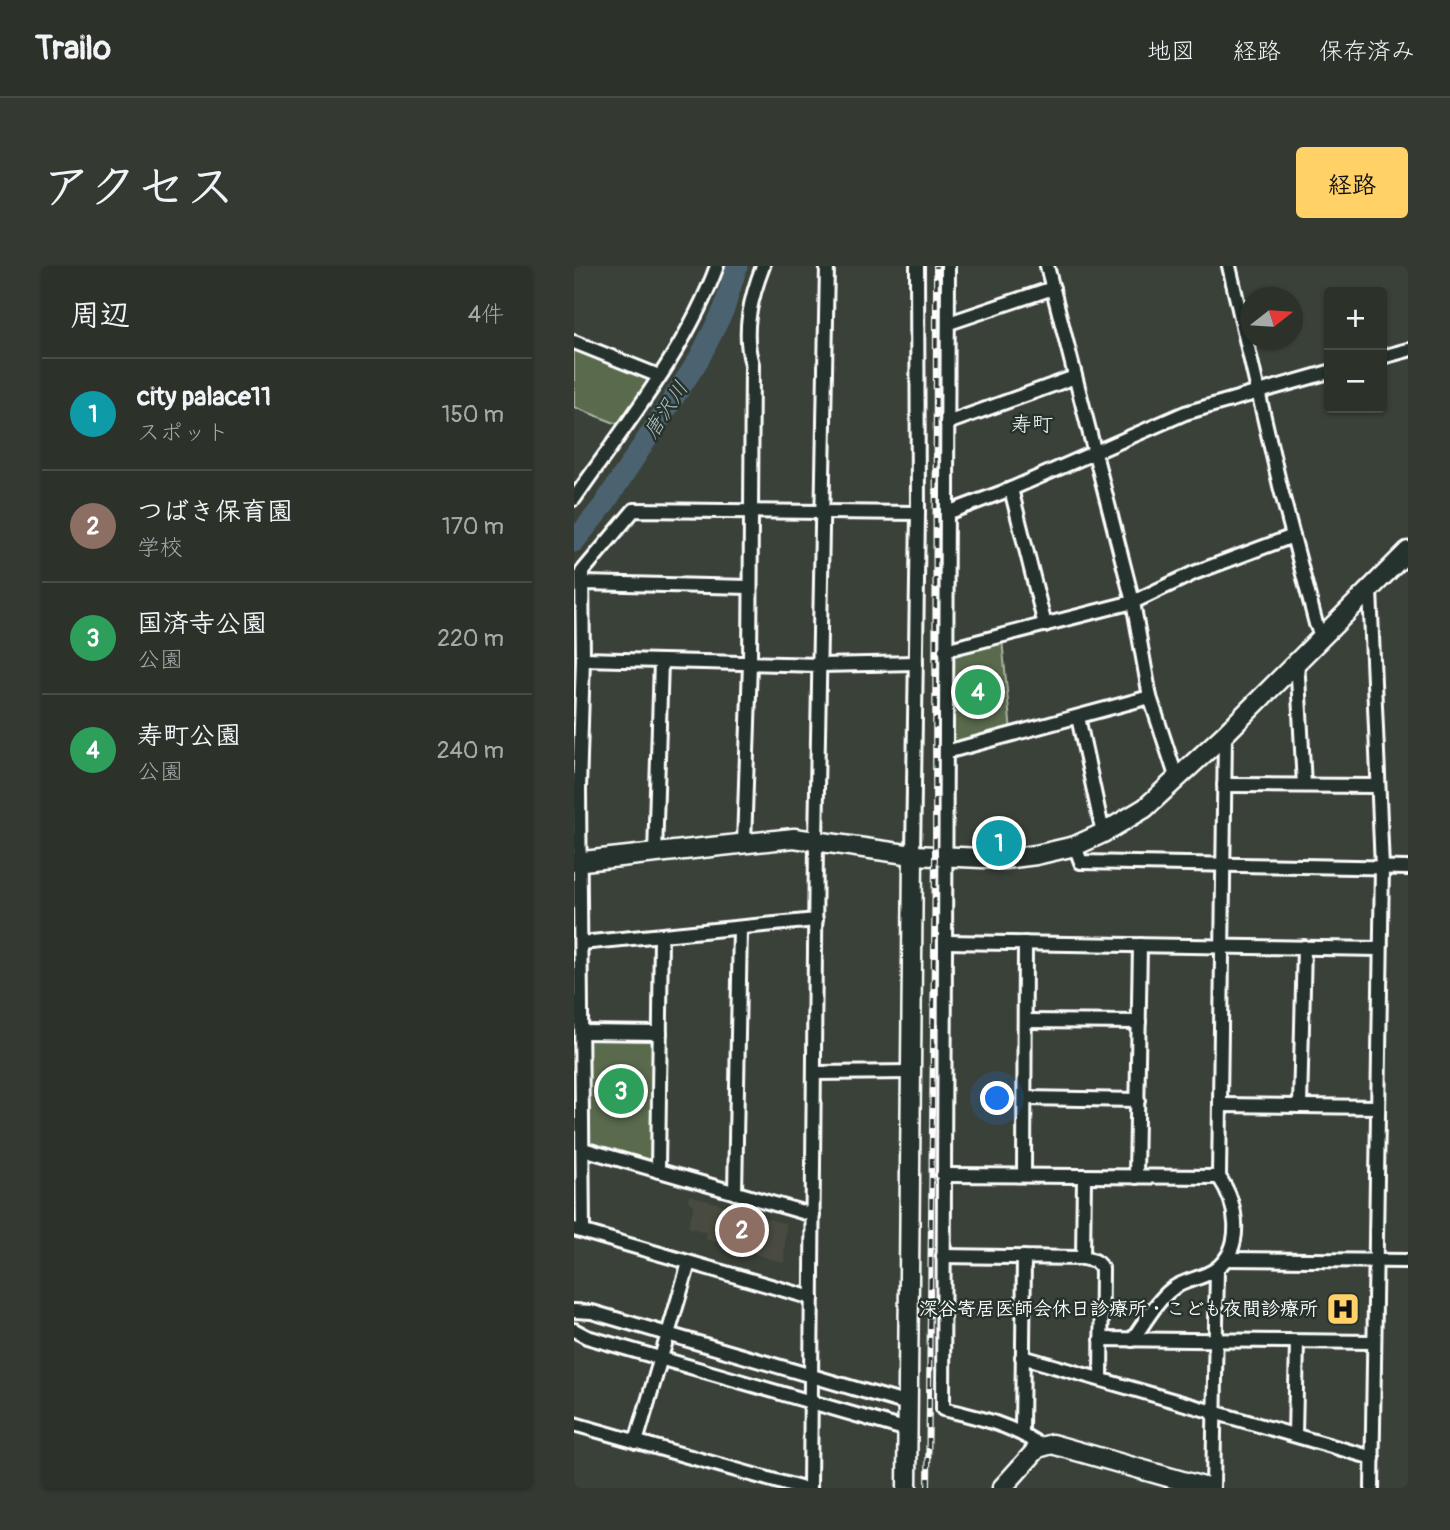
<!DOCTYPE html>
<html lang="ja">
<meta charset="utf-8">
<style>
body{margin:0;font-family:Pangolin,"Klee One",sans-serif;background:#343932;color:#f1f3f6}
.controls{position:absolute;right:21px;top:21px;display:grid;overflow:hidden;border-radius:7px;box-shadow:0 2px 5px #0004}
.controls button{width:63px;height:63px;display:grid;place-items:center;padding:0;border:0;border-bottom:2px solid #484c47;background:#2c312a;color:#f1f3f6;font:35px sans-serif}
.compass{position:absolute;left:666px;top:21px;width:63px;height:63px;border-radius:50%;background:#2c312a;box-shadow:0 2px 5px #0004;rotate:73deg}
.you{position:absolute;left:424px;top:833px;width:24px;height:24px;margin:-18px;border:5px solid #fff;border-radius:50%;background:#1a73e8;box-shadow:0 0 0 10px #1a73e833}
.badge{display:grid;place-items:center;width:46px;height:46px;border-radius:50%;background:#ffd166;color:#fff;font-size:23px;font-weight:700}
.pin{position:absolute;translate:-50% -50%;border:4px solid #fff;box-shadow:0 2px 7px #0006}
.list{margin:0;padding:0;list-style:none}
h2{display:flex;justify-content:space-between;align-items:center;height:91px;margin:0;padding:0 28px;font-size:30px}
h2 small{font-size:23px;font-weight:400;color:#a6a9a8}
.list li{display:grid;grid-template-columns:46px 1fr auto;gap:21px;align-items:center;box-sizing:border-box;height:112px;padding:0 28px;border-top:2px solid #484c47}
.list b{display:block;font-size:26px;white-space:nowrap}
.list p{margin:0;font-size:23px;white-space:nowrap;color:#a6a9a8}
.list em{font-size:23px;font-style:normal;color:#a6a9a8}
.map{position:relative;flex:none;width:834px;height:1222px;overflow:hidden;border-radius:7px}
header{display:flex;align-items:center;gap:42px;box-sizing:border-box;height:98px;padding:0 35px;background:#2c312a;border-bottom:2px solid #484c47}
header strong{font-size:33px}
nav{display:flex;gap:38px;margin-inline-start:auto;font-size:24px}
.intro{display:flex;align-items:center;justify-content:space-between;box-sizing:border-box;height:168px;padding:0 42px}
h1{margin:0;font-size:49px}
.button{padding:18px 32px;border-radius:7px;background:#ffd166;color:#111;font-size:24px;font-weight:700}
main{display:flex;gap:42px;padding:0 42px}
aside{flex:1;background:#2c312a;border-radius:7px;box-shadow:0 2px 5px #0004}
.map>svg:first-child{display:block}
</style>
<header>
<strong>Trailo</strong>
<nav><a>地図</a><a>経路</a><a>保存済み</a></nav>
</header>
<div class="intro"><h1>アクセス</h1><a class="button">経路</a></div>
<main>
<aside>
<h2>周辺<small>4件</small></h2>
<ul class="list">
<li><span class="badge" style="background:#0f9aa8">1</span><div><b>city palace11</b><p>スポット</p></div><em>150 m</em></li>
<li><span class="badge" style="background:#8d6e63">2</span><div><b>つばき保育園</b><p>学校</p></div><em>170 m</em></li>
<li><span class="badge" style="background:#2e9e5b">3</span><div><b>国済寺公園</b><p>公園</p></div><em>220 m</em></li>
<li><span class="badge" style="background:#2e9e5b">4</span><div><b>寿町公園</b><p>公園</p></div><em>240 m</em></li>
</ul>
</aside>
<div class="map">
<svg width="834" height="1222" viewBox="0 0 834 1222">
<rect width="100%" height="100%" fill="#3a4138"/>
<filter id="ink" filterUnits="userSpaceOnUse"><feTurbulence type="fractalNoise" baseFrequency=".0143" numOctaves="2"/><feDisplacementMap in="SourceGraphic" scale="14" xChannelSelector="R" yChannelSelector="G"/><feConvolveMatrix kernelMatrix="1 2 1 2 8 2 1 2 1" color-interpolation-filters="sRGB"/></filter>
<g filter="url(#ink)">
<path fill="#484b40" d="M115,929L212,958L210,997L131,973L133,967L114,961L120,939L114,935Z"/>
<g fill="#5a6b4d" stroke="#acb5a6" stroke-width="2">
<path d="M0,81L78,112L46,159L0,141Z"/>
<path d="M428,373L437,466L374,482V387Z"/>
<path d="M8,767H86L84,905L9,883Z"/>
</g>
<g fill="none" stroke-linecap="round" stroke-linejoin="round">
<path stroke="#4b6470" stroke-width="21" d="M0,276L29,240L125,93L150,43L163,0"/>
<defs>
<g id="street">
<path d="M374,0L369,1143C404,1151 438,1159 467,1180"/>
<path d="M473,0L559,336L576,431L603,513"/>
<path d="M655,0L706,220L742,358L748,371"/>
<path d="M375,57L479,22"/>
<path d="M0,76L85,110"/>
<path d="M808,91L834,84"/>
<path d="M373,157L501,111"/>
<path d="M437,223L471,359"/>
<path d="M0,233C51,159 112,85 143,0"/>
<path d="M373,247L437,223L611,147L755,106"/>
<path d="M9,317L176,321"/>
<path d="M796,324L808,601L798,1222"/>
<path d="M371,384L559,336L620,307L719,270"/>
<path d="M9,393L246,399L342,397"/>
<path d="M723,393L730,519"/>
<path d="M504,451L529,567"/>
<path d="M372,486L576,431"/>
<path d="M650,519L804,520"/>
<path d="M170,578L176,397L178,98C168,65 177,31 189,0"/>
<path d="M501,580L507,596L834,602"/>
<path d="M81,589L87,395"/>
<path d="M339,589L344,247L343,0"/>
<path d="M371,676L806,683"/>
<path d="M7,677L242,654"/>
<path d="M451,755L565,756"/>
<path d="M8,766L86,767"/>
<path d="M240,807L339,806"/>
<path d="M451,832L564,834"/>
<path d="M646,839L804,841"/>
<path d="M726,840L730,681"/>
<path d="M9,883L239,949"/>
<path d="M84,905L87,670"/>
<path d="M369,909L645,911"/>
<path d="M450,909L451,677"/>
<path d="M562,911L566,679"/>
<path d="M161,927L166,662"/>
<path d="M0,963L238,1032"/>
<path d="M9,965L5,524L9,393L8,306L60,244L344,247"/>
<path d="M369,990L509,992L521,995L528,1002L527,1113"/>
<path d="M509,992L510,910"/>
<path d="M652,993L834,995"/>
<path d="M0,1045L18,1046L334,1138"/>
<path d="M0,1064L13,1071L334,1164"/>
<path d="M527,1073L800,1076"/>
<path d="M558,1074C570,1058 582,1035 598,1023C611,1013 629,1013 642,1003C671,981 663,937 645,911L651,468"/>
<path d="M448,1091L799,1192"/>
<path d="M0,1158L226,1222"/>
<path d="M448,1166L450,991"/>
<path d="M721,1169L723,1076"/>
<path d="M62,1176L115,997"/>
<path d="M236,1222L242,576L253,0"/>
<path d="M639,1222L643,1003"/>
</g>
<g id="secondary">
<path d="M0,596L220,572L339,589L431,593L462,589L501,580L529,567L571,542L651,468L834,285"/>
<path d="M333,1222L339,589"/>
<path d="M428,1222L464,1182L478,1178L633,1222"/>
</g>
</defs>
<use href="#street" stroke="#fff" stroke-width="18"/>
<use href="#secondary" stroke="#fff" stroke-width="23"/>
<use href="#street" stroke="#26332d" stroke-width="12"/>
<use href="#secondary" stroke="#26332d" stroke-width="18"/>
<defs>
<path id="rail" d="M354,1222L361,590L362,0"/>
</defs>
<use href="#rail" stroke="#fff" stroke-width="6"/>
<use href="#rail" stroke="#26332d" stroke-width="3.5" stroke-dasharray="10" stroke-linecap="butt"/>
</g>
</g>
<defs>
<symbol id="hospital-square" viewBox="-11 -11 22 22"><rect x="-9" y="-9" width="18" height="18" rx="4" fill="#ffd166" stroke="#26332d"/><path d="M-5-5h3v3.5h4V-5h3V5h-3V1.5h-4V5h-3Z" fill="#111"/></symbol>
</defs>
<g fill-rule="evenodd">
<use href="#hospital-square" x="750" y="1024" width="38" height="38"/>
</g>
<g text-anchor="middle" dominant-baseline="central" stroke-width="5" stroke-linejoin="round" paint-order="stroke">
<g font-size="19" font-weight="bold" fill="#fff" stroke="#26332d" text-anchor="end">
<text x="744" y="1043">深谷寄居医師会休日診療所・こども夜間診療所</text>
</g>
<g font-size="21" font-style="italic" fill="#aeb9bf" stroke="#26332d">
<text transform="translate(92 144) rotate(-57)">唐沢川</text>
</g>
<g font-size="21" fill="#fff" stroke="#26332d">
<text x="458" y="158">寿町</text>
</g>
</g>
</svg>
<div class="controls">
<button>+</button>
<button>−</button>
</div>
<svg class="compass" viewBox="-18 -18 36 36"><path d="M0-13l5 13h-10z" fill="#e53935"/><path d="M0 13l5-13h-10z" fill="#a6a9a8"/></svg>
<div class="you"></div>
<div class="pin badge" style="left:425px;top:577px;background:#0f9aa8">1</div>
<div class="pin badge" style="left:168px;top:964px;background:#8d6e63">2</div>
<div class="pin badge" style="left:47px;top:825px;background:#2e9e5b">3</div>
<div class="pin badge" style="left:404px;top:426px;background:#2e9e5b">4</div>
</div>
</main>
